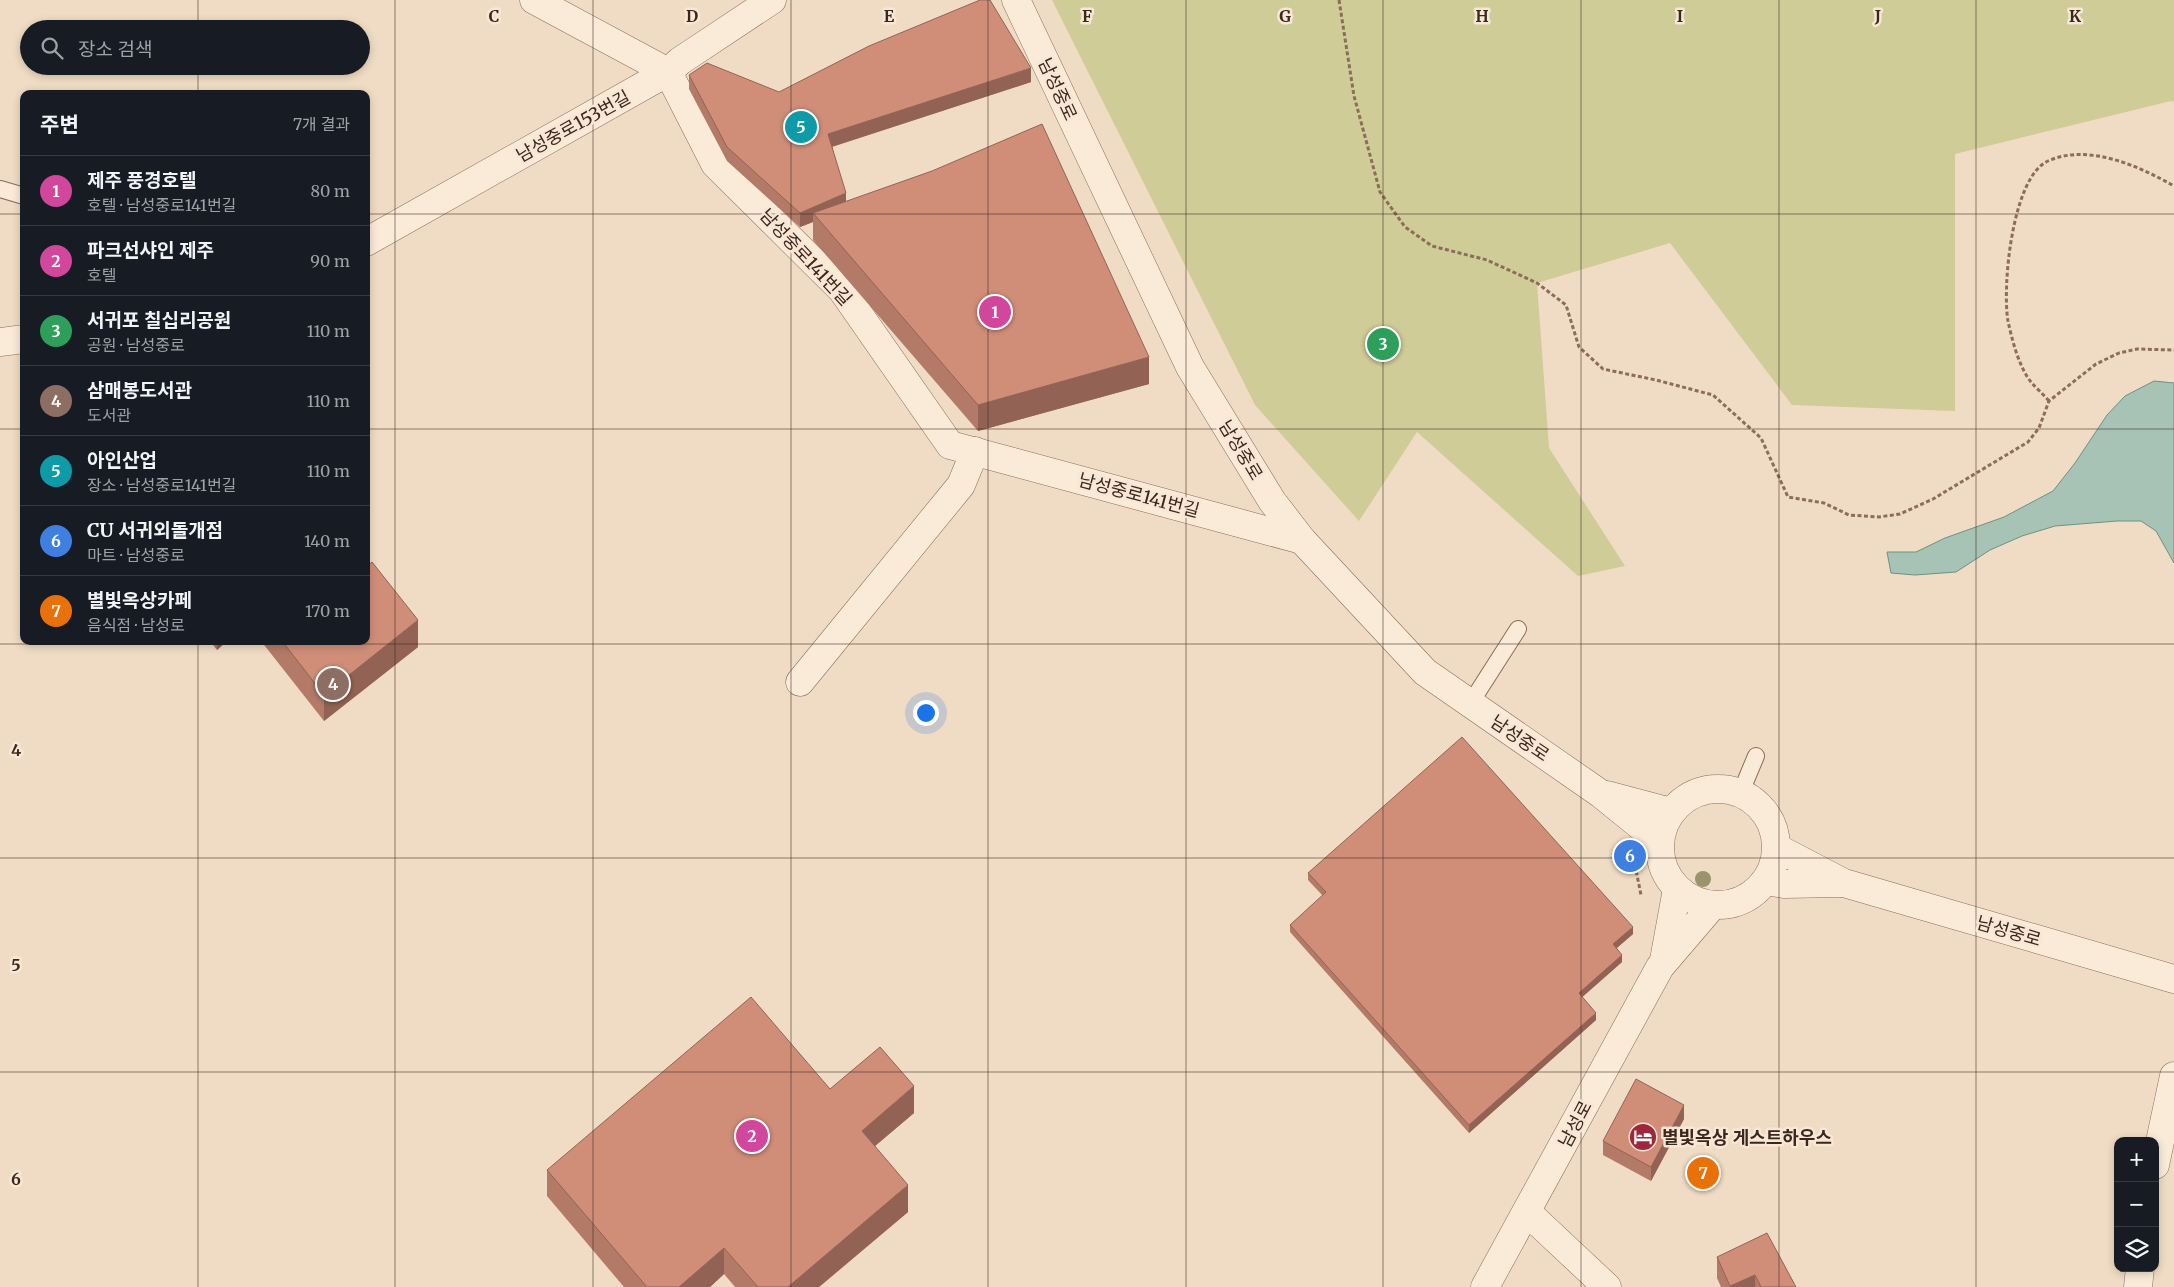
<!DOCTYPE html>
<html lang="ko">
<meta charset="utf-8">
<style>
body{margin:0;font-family:Merriweather,"Noto Sans KR",serif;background:#20242c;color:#f1f3f6}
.controls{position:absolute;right:15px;bottom:15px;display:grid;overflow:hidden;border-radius:10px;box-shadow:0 2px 8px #0003}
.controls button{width:45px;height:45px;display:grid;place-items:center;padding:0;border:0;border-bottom:1px solid #363941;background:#171b24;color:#f1f3f6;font:25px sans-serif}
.you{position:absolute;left:925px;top:712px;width:18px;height:18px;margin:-12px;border:4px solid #fff;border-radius:50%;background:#1a73e8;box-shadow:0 0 0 8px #1a73e833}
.badge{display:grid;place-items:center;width:32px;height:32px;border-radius:50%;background:#8c9099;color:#fff;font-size:16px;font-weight:700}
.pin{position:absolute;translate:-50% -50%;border:2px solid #fff;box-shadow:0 1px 5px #0006}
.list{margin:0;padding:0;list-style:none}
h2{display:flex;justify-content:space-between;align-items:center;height:65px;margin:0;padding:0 20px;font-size:21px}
h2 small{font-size:16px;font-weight:400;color:#9ea1a6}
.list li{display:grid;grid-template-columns:32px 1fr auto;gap:15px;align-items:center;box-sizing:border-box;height:70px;padding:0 20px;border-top:1px solid #363941}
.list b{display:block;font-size:19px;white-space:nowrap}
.list p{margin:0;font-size:16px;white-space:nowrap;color:#9ea1a6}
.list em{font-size:16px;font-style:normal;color:#9ea1a6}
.icon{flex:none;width:28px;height:28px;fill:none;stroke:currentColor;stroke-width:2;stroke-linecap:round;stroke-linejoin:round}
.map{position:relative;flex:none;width:2174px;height:1287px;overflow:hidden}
.search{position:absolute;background:#171b24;box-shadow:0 2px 8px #0003;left:20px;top:20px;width:350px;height:55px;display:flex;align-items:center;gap:12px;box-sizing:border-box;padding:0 18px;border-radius:28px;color:#9ea1a6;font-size:19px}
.panel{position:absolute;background:#171b24;box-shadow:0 2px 8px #0003;left:20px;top:90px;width:350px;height:555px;border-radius:10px}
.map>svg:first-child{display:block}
</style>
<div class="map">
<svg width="2174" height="1287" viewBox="0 0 2174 1287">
<rect width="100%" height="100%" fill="#f0dcc4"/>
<path fill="#cfcc98" d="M1052,0H2174V102L2171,101L1955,154V411L1792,405L1670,243L1537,283L1549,448L1625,566L1578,576L1417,432L1359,521L1255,405Z"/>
<path fill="#a6c3b6" stroke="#6c9282" d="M2154,381L2174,383V563L2156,531L2141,521H2117L2055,526L2022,536L1990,550L1956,572L1915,575L1891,573L1887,552H1916L1945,538L2004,517L2053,491L2075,463L2107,415L2125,396Z"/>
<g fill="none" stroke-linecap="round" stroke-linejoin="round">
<defs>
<g id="service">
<path d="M0,189L24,196"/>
<path d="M1470,704L1518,629"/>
<path d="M1741,792L1756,756"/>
</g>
<g id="minor">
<path d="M534,0L668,72L715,164L842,290L950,445L1302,540"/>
<path d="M366,242L668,72L680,61L772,0"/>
<path d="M0,342L24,339"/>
<path d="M800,682L961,485L975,451"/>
<path d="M2155,1165L2174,1076"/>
<path d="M1527,1212L1607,1287"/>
<path d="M2138,1287L2140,1268"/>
</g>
<g id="tertiary">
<path d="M1016,0L1190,367L1272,501L1302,540L1425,672L1601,794L1659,841"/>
<circle cx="1718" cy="847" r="58"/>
<path d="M1607,795L1671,812"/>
<path d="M1777,848L1844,883L2174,979"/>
<path d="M1765,881L1784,884L1840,883"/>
<path d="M1664,960L1677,889"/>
<path d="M1485,1287L1660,967L1713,905"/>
</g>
</defs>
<use href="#service" stroke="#8c6c5a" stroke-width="18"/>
<use href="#minor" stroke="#8c6c5a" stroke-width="29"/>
<use href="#tertiary" stroke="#8c6c5a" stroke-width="29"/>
<g stroke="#8c6c5a" stroke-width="3" stroke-dasharray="4 2.5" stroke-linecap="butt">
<path d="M1339,0L1354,96L1380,192L1405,227L1432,246L1487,260L1537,283L1566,305L1579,347L1603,369L1656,380L1713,395L1761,438L1788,497L1824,503L1849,515L1879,517L1900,514L1933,499L2028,442L2039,428L2049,401L2096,364L2119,353L2137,349L2174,350"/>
<path d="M2049,401C2043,394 2036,388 2031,382C2019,367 2012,340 2008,321C2002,287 2012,177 2048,161C2088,143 2139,166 2174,186"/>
<path d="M1691,787L1717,785"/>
<path d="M1765,803L1777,817"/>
<path d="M1635,865L1641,895"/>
</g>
<use href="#service" stroke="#faead8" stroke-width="16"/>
<use href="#minor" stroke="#faead8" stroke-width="28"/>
<use href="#tertiary" stroke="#faead8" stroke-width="28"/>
</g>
<circle fill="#9a936c" cx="1703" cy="879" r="8"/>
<g fill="#b37a68">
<path d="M689,75L779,92L1031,82L832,147L846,202L1149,384L978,431L813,240V222L800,227L727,161L689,89Z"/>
<path d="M210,641H227L217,650Z"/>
<path d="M261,641H366L418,647L324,721Z"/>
<path d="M1308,873L1633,934L1617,948L1622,962L1582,997L1596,1020L1469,1133L1290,932V925L1323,896L1308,880Z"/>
<path d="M830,1089L914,1113L875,1146L908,1212L819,1287H735L724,1274L710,1287H624L547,1196V1170Z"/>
<path d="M1684,1119L1651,1181L1603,1155V1141Z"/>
<path d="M1717,1257L1796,1287H1721L1717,1278Z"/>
</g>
<g fill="#926355">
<path d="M1031,68V82L828,148V134Z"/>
<path d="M846,193V207L813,213V222L800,227V213Z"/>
<path d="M1149,357V384L978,431V405Z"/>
<path d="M418,620V647L324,721V695Z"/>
<path d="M217,641H227L217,650Z"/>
<path d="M1633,927V934L1613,951V944Z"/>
<path d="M1622,955V962L1579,1000V993Z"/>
<path d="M1596,1013V1020L1469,1133V1125Z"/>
<path d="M914,1086V1113L862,1157V1131Z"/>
<path d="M1684,1105V1119L1651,1181V1167Z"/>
<path d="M908,1185V1212L819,1287H788Z"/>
<path d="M724,1248V1274L710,1287H679Z"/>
<path d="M1755,1275V1287H1730V1286Z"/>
</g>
<g fill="#d08e79" stroke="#926355">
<path d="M980,0H990L1031,68L828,134L846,193L800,213L727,147L689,75L707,63L779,92L869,46Z"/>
<path d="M1042,124L1149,357L978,405L813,213L932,171Z"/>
<path d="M372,562L418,620L324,695L282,641H366V567Z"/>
<path d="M1462,737L1633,927L1613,944L1622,955L1579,993L1596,1013L1469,1125L1290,925L1326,892L1308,873Z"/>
<path d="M751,997L830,1089L880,1047L914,1086L862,1131L908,1185L788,1287H758L724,1248L679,1287H647L547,1170Z"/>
<path d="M1636,1079L1684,1105L1651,1167L1603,1141Z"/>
<path d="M1767,1233L1796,1287H1761L1755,1275L1730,1286L1717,1257Z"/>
</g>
<path fill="none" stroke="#3b271e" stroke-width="1" stroke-opacity="0.55" d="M198,0V29M395,0V1287M593,0V1287M791,0V1287M988,0V1287M1186,0V1287M1383,0V1287M1581,0V1287M1779,0V1287M1976,0V1287M198,66V94M0,214H24M366,214H2174M0,429H24M366,429H2174M198,641V1287M0,644H2174M0,858H2174M0,1072H2174"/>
<defs>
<symbol id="hotel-disc" viewBox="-11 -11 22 22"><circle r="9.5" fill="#9d273c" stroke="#f7e7d4"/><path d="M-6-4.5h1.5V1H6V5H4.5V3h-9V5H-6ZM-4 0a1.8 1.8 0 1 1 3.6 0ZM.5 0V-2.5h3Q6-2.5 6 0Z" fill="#fff"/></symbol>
</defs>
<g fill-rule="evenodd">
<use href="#hotel-disc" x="1627" y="1121" width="32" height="32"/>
</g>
<g text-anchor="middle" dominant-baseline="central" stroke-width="5" stroke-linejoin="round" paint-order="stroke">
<g font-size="18" fill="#3b271e" stroke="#f7e7d4">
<text transform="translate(1058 89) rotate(65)">남성중로</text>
<text transform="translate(573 126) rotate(-29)">남성중로153번길</text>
<text transform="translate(806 257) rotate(47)">남성중로141번길</text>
<text transform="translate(1241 450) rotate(59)">남성중로</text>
<text transform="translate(1139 495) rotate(15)">남성중로141번길</text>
<text transform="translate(1520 738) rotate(34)">남성중로</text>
<text transform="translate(2009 931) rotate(16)">남성중로</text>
<text transform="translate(1575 1124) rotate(-62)">남성로</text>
</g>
<g font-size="18" font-weight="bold" fill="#3b271e" stroke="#f7e7d4" text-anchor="start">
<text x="1662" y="1137">별빛옥상 게스트하우스</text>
</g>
</g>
<g font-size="16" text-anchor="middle" font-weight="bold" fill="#3b271e" stroke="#f7e7d4" stroke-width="5" stroke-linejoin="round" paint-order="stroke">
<text x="494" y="22">C</text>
<text x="692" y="22">D</text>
<text x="889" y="22">E</text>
<text x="1087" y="22">F</text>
<text x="1285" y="22">G</text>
<text x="1482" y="22">H</text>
<text x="1680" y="22">I</text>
<text x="1878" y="22">J</text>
<text x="2075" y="22">K</text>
<text x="16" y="756">4</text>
<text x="16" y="971">5</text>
<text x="16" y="1185">6</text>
</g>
</svg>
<div class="controls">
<button>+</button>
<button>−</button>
<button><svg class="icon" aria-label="layers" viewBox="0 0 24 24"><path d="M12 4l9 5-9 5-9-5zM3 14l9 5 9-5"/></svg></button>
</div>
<div class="you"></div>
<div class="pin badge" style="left:995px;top:312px;background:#d1479c">1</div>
<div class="pin badge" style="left:752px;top:1136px;background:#d1479c">2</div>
<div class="pin badge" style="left:1383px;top:344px;background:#2e9e5b">3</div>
<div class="pin badge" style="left:333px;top:684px;background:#8d6e63">4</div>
<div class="pin badge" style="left:801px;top:127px;background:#0f9aa8">5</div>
<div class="pin badge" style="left:1630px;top:856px;background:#3f7fe0">6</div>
<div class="pin badge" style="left:1703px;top:1173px;background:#e8710a">7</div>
<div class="search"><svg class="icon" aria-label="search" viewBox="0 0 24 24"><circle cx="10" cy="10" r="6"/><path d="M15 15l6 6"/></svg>장소 검색</div>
<section class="panel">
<h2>주변<small>7개 결과</small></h2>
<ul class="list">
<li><span class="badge" style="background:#d1479c">1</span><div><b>제주 풍경호텔</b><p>호텔 · 남성중로141번길</p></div><em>80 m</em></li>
<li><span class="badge" style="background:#d1479c">2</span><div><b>파크선샤인 제주</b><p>호텔</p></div><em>90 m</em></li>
<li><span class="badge" style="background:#2e9e5b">3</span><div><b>서귀포 칠십리공원</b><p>공원 · 남성중로</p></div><em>110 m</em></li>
<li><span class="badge" style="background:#8d6e63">4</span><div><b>삼매봉도서관</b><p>도서관</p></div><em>110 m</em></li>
<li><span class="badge" style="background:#0f9aa8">5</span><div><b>아인산업</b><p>장소 · 남성중로141번길</p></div><em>110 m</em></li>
<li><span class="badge" style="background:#3f7fe0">6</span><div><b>CU 서귀외돌개점</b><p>마트 · 남성중로</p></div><em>140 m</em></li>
<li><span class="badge" style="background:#e8710a">7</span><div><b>별빛옥상카페</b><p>음식점 · 남성로</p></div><em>170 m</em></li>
</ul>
</section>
</div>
